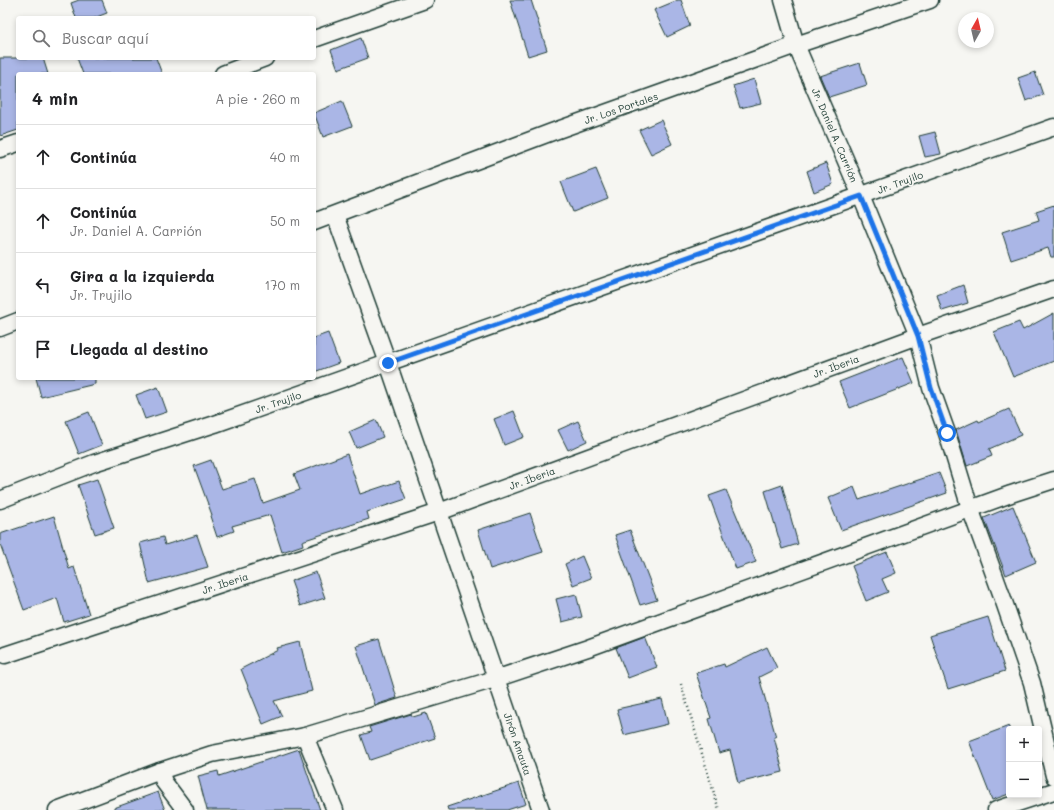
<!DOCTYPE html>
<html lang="es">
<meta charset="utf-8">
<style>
body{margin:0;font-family:Mali,sans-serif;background:#f6f6f6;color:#202124}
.controls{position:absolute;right:12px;bottom:12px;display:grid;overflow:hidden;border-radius:4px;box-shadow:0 2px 6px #0003}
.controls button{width:36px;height:36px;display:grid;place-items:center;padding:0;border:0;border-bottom:1px solid #e0e0e0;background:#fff;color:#202124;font:20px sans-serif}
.compass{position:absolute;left:958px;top:12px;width:36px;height:36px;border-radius:50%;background:#fff;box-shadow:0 2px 6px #0003;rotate:8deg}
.stop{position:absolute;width:12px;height:12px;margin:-9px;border:3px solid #1a73e8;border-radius:50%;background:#fff}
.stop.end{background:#1a73e8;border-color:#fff;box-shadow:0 1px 4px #0008}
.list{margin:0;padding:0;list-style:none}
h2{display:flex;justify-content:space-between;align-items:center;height:52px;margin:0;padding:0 16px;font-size:17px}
h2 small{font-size:13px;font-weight:400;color:#757577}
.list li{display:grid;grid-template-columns:26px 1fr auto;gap:12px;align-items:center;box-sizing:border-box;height:64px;padding:0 16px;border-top:1px solid #e0e0e0}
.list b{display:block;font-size:15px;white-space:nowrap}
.list p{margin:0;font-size:13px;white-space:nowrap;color:#757577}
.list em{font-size:13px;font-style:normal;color:#757577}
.icon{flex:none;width:22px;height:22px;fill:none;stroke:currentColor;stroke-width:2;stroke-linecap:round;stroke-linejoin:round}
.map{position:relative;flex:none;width:1054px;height:810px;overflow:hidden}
.search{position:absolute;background:#fff;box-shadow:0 2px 6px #0003;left:16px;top:16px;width:300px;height:44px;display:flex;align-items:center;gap:10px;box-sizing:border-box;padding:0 14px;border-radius:4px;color:#757577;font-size:15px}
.panel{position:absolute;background:#fff;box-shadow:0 2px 6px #0003;left:16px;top:72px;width:300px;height:308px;border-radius:4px}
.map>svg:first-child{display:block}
</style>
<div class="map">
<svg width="1054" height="810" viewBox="0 0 1054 810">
<rect width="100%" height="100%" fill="#f6f6f2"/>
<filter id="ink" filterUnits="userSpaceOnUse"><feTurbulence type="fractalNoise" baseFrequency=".025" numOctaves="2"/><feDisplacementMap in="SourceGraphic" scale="8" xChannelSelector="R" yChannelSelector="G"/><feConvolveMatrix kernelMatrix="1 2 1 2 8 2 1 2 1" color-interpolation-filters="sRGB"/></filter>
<g filter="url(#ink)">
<g fill="#aab6e6" stroke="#1f3d34">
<path d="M79,0H102L107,13L94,18H76L71,3Z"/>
<path d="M510,0H531L547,50L528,56Z"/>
<path d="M678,0H681L690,26L667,37L654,10Z"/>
<path d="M361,38L368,58L338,69L331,50Z"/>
<path d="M0,58H43L48,74H18V130L0,136Z"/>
<path d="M77,58H156L162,74H83Z"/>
<path d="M860,63L867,85L829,97L820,76Z"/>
<path d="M1035,72L1043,95L1026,101L1018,78Z"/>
<path d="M754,79L761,103L740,108L733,86Z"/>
<path d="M342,101L352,126L323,137L314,113Z"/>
<path d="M661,120L672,144L651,154L639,130Z"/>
<path d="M935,132L941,154L925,157L919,136Z"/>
<path d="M826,163L833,184L814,192L807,171Z"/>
<path d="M596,169L608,198L573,212L561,182Z"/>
<path d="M1054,205V257H1051L1048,248L1011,260L1002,232L1039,220L1036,211Z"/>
<path d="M963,285L968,303L942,311L937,295Z"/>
<path d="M1054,313V361L1013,377L994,332L1019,322L1023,330Z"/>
<path d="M328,333L339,363L314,372V338Z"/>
<path d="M903,357L914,383L850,408L839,382Z"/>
<path d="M36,378H95V384L41,397Z"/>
<path d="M158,387L167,412L145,419L136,395Z"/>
<path d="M1009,409L1021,435L989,449L992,456L967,466L956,430L978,420L979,422Z"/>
<path d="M514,411L524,437L504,445L494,419Z"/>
<path d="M89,412L102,445L79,454L66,421Z"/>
<path d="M376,420L383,437L356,448L349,432Z"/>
<path d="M578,421L587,441L568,450L558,430Z"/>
<path d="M347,454L360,494L399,481L406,499L367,512L369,519L302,541L303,545L282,552L270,515L232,526L234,531L217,537L210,516L212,515L194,466L211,460L222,489L255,479L263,503L300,490L294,474Z"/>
<path d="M939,473L947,493L841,530L828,498L854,487L859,500Z"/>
<path d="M97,479L114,528L95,534L78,485Z"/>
<path d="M782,485L798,544L782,549L765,491Z"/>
<path d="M726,490L756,562L736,569L709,496Z"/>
<path d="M1013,506L1036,562L1006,575L984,518Z"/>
<path d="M530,513L543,552L490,569L478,530Z"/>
<path d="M54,516L69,569L74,567L89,614L64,622L57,598L24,610L0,544V534Z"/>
<path d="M630,530L657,600L640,605L615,535Z"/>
<path d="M197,535L208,567L149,583L140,543L163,537L165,545Z"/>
<path d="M887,552L896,573L882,579L888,592L866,601L852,566Z"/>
<path d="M582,556L591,578L573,585L565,564Z"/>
<path d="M316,572L325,598L300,606L291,581Z"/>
<path d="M576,594L582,617L562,622L556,599Z"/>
<path d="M988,617L1005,671L948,689L930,635Z"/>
<path d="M645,637L657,667L628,678L616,648Z"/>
<path d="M379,639L397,698L375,705L356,646Z"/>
<path d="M300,642L312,691L274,701L282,716L263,724L241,669L278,650L277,648Z"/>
<path d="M767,647L777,668L759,677L776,737H774L783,772L738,783L730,750L719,753L709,719L711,718L696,673L724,664L725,667Z"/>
<path d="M662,699L668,724L624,735L617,709Z"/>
<path d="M426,713L435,738L370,760L361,735L371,732L369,727L411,714L413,717Z"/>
<path d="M1009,726V794L992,800L969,741Z"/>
<path d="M299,749L320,810H207L198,776L218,771L219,776Z"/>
<path d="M519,783L526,804L507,810H448L447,807Z"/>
<path d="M158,792L165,810H114V808Z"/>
</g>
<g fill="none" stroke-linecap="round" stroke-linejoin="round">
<defs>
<g id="minor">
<path d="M783,0L796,45L861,196L918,336L931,388L947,433L970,508L1002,596L1032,683L1054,776"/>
<path d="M314,39L425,0"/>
<path d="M223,74L265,58"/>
<path d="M0,149L18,143"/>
<path d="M335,215L388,363L541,810"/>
<path d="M314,222L552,132L796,45L930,0"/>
<path d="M0,328L18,321"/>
<path d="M0,500L94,463L215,424L1054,127"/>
<path d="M5,655L439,512L918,336L1054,289"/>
<path d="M305,736L335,810"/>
<path d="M160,771L164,782L185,810"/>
<path d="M57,810L160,771L212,754L305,736L495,679L588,648L1011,494L1054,480"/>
<path d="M996,810L1054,791"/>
</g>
</defs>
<use href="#minor" stroke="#1f3d34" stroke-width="19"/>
<path stroke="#1f3d34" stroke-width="2.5" stroke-dasharray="1 3" stroke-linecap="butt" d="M681,684L719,810"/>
<use href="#minor" stroke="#f6f6f2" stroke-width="16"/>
</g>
</g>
<g fill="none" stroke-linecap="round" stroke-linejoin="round" filter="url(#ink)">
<path stroke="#1a73e8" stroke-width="5" d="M388,363L861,196L918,336L931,388L947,433"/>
</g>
<g text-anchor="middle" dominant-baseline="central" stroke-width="3.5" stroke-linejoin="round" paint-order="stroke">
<g font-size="10" fill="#1f3d34" stroke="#f6f6f2">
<text transform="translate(621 108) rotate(-19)">Jr. Los Portales</text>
<text transform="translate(835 135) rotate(67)">Jr. Daniel A. Carrión</text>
<text transform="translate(900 182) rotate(-20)">Jr. Trujilo</text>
<text transform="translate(836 366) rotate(-20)">Jr. Iberia</text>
<text transform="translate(278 402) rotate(-19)">Jr. Trujilo</text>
<text transform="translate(532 478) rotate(-20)">Jr. Iberia</text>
<text transform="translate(225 583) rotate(-18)">Jr. Iberia</text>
<text transform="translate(518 744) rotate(71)">Jirón Amauta</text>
</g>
</g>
</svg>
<div class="controls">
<button>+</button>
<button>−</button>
</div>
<svg class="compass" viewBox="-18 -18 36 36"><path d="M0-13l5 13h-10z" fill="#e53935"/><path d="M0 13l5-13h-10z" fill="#757577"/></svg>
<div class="stop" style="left:947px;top:433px"></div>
<div class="stop end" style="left:388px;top:363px"></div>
<div class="search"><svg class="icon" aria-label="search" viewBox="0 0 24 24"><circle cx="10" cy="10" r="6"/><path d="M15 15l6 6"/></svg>Buscar aquí</div>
<section class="panel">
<h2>4 min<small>A pie · 260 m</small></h2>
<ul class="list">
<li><svg class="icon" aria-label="ahead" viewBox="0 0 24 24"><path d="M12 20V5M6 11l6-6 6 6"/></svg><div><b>Continúa</b></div><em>40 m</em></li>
<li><svg class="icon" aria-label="ahead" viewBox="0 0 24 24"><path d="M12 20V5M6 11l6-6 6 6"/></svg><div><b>Continúa</b><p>Jr. Daniel A. Carrión</p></div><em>50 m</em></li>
<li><svg class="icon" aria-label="left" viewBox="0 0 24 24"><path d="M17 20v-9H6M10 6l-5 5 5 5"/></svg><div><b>Gira a la izquierda</b><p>Jr. Trujilo</p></div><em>170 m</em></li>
<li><svg class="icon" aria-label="arrive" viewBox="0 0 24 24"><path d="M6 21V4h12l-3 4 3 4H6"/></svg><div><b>Llegada al destino</b></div></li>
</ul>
</section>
</div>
